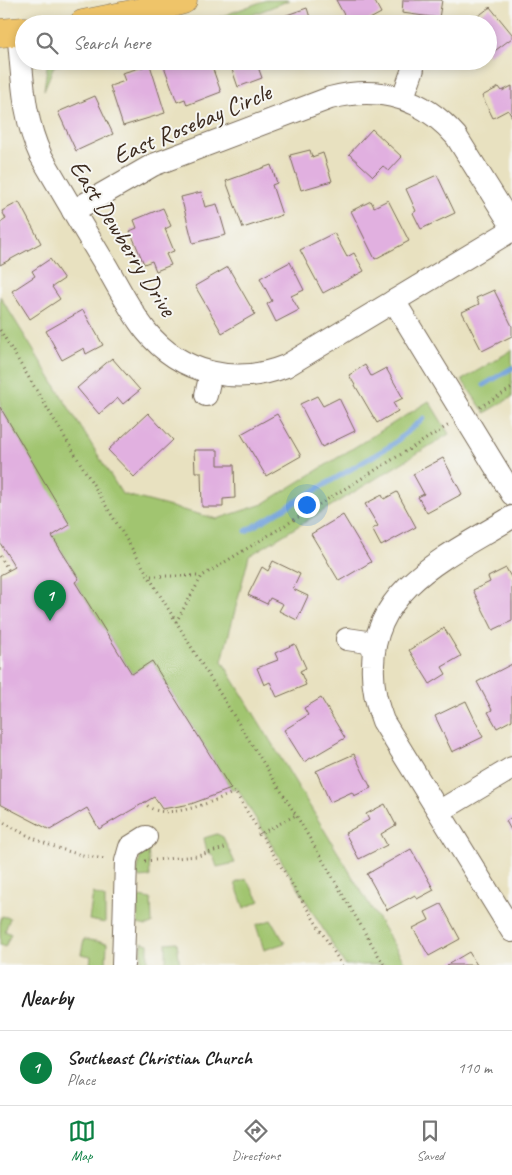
<!DOCTYPE html>
<style>
body{margin:0;font-family:Caveat,sans-serif;background:#f6f6f6;color:#222}
.you{position:absolute;left:306px;top:504px;width:18px;height:18px;margin:-12px;border:4px solid #fff;border-radius:50%;background:#1a73e8;box-shadow:0 0 0 8px #1a73e833}
.badge{display:grid;place-items:center;width:32px;height:32px;border-radius:50%;background:#0b8043;color:#fff;font-size:16px;font-weight:700}
.pin{position:absolute;translate:-50% -41px;filter:drop-shadow(0 1px 2px #0008)}
.pin::after{content:'';position:absolute;top:26px;width:18px;height:15px;background:inherit;clip-path:polygon(0 0,100% 0,50% 100%)}
.list{margin:0;padding:0;list-style:none}
h2{display:flex;justify-content:space-between;align-items:center;height:65px;margin:0;padding:0 20px;font-size:21px}
h2 small{font-size:16px;font-weight:400;color:#767676}
.list li{display:grid;grid-template-columns:32px 1fr auto;gap:15px;align-items:center;box-sizing:border-box;height:75px;padding:0 20px;border-top:1px solid #e0e0e0}
.list b{display:block;font-size:19px;white-space:nowrap}
.list p{margin:0;font-size:16px;white-space:nowrap;color:#767676}
.list em{font-size:16px;font-style:normal;color:#767676}
.icon{flex:none;width:28px;height:28px;fill:none;stroke:currentColor;stroke-width:2;stroke-linecap:round;stroke-linejoin:round}
.map{position:relative;flex:none;width:512px;height:965px;overflow:hidden}
.search{position:absolute;background:#fff;box-shadow:0 2px 8px #0003;left:15px;right:15px;top:15px;height:55px;display:flex;align-items:center;gap:12px;box-sizing:border-box;padding:0 18px;border-radius:28px;color:#767676;font-size:19px}
.sheet{height:140px;background:#fff}
nav{display:flex;justify-content:space-around;align-items:center;box-sizing:border-box;height:70px;border-top:1px solid #e0e0e0;background:#fff;font-size:14px;color:#767676}
nav a{display:grid;justify-items:center;gap:2px}
nav .on{color:#0b8043}
.map>svg:first-child{display:block}
</style>
<div class="map">
<svg width="512" height="965" viewBox="0 0 512 965">
<rect width="100%" height="100%" fill="#f6f6f2"/>
<filter id="ink" filterUnits="userSpaceOnUse"><feTurbulence type="fractalNoise" baseFrequency=".02" numOctaves="2"/><feDisplacementMap in="SourceGraphic" scale="10" xChannelSelector="R" yChannelSelector="G"/><feConvolveMatrix kernelMatrix="1 2 1 2 8 2 1 2 1" color-interpolation-filters="sRGB"/></filter>
<filter id="wash" filterUnits="userSpaceOnUse"><feTurbulence type="fractalNoise" baseFrequency=".0096" numOctaves="4" result="noise"/><feDisplacementMap in="SourceGraphic" scale="20" xChannelSelector="R" yChannelSelector="G"/><feGaussianBlur stdDeviation="1.12" result="paint"/><feColorMatrix in="noise" values="0 0 0 0 0 0 0 0 0 0 0 0 0 0 0 0 0 1.4 0 .05"/><feComposite in="paint" operator="in"/></filter>
<g filter="url(#wash)">
<rect width="100%" height="100%" fill="#e8e1c0"/>
<g fill="#a1c56f" stroke="#6e7846">
<path d="M266,0H290L229,24H201Z"/>
<path d="M51,61H80L54,66L44,90L47,66Z"/>
<path d="M0,296L122,494L217,519L263,504L429,401L449,434L249,556L222,661L406,965H345L237,788L231,789L152,661L132,674L75,582L79,579L52,536L69,525L0,407Z"/>
<path d="M512,350V397L485,413L462,380Z"/>
<path d="M217,834L223,837L235,863L217,867L213,855L207,852L204,838Z"/>
<path d="M148,846L150,877L140,878L137,874L142,847Z"/>
<path d="M246,879L260,901L244,908L235,883Z"/>
<path d="M93,893L105,898V923L89,920Z"/>
<path d="M139,897L151,899L152,924L146,926L138,924L137,899Z"/>
<path d="M2,916L10,918L5,931L11,934L5,947L0,945V922Z"/>
<path d="M271,920L285,943L264,950L256,925Z"/>
<path d="M84,939L107,943L106,965H90L91,956L81,954Z"/>
<path d="M142,942L148,944V965H141Z"/>
<path d="M177,942L180,965H166V943Z"/>
</g>
<g fill="none" stroke-linecap="round" stroke-linejoin="round">
<g stroke="#71a1db" stroke-width="5">
<path d="M484,385L512,368"/>
<path d="M246,531L392,445L424,418"/>
</g>
</g>
<g id="blocks">
<g fill="#e1b0e0">
<path d="M336,0H374L381,13L368,20L370,24H349Z"/>
<path d="M403,0H442L439,18L402,13Z"/>
<path d="M490,7L512,34V38L488,56V24H468Z"/>
<path d="M307,8L312,24H280L278,18Z"/>
<path d="M162,61H210L221,92L187,105L185,99L177,102Z"/>
<path d="M229,61H263L257,64L262,78L238,87Z"/>
<path d="M150,65L165,113L123,126L110,86L125,81L122,73Z"/>
<path d="M512,86V117L508,110L493,118L482,96L499,87L502,91Z"/>
<path d="M95,96L113,134L76,151L58,112Z"/>
<path d="M372,129L402,157L389,171L383,166L373,176L349,154Z"/>
<path d="M310,150L312,157L323,153L332,181L301,190L290,155Z"/>
<path d="M271,165L277,183L272,185L282,215L243,228L226,181Z"/>
<path d="M437,175L455,213L421,229L413,213L416,211L406,189Z"/>
<path d="M201,192L205,207L217,204L226,235L193,243L181,197Z"/>
<path d="M388,200L409,241L375,259L351,211L371,201L374,207Z"/>
<path d="M19,202L41,243L0,265V223L6,219L2,211Z"/>
<path d="M163,208L171,226L165,229L174,251L166,254L171,265L156,271L152,261L144,264L130,231L137,228L134,220Z"/>
<path d="M334,233L347,257L354,253L364,271L323,293L300,250Z"/>
<path d="M50,259L64,279L52,287L60,299L30,319L12,291L35,276L32,271Z"/>
<path d="M290,262L304,290L291,296L299,310L276,322L267,304L272,301L260,278Z"/>
<path d="M228,267L255,314L222,333L195,286Z"/>
<path d="M494,290L512,326V336L482,351L462,312L479,304L476,298Z"/>
<path d="M83,310L103,345L86,354L84,348L62,360L46,331Z"/>
<path d="M112,358L140,390L123,404L118,398L99,414L77,388Z"/>
<path d="M365,365L371,376L386,368L403,398L393,403L398,411L377,423L349,375Z"/>
<path d="M317,396L323,406L339,398L355,431L322,447L300,404Z"/>
<path d="M0,407L70,525L52,536L79,579L75,582L132,674L152,661L231,789L191,804L162,809L154,797L99,829L87,808L50,830L0,804V575L15,567L0,543Z"/>
<path d="M148,413L173,440L134,477L108,450Z"/>
<path d="M277,414L301,456L266,476L241,434Z"/>
<path d="M194,450H218V465H234L235,498L223,499V507H202L201,472H195Z"/>
<path d="M443,458L462,494L427,513L418,497L424,494L413,474Z"/>
<path d="M397,492L416,527L381,546L372,529L378,526L365,504L382,495L384,499Z"/>
<path d="M343,515L371,562L339,581L311,534Z"/>
<path d="M273,561L300,574L293,589L308,596L297,620L279,611L283,604L270,598L267,604L248,595L262,567L268,571Z"/>
<path d="M506,568L512,579V621L493,630L473,590L490,582L488,577Z"/>
<path d="M444,628L461,656L442,667L446,674L430,684L409,650Z"/>
<path d="M295,644L306,668L300,671L306,685L277,697L270,682L264,685L257,668L278,660L275,653Z"/>
<path d="M512,664V720L497,728L488,712L492,710L477,682Z"/>
<path d="M321,698L345,738L304,762L284,730L308,715L304,708Z"/>
<path d="M466,701L483,737L452,752L435,716Z"/>
<path d="M354,754L371,788L354,796L352,792L330,802L316,771Z"/>
<path d="M385,804L396,825L381,834L387,845L359,859L345,833L369,820L366,814Z"/>
<path d="M512,817V832L506,821Z"/>
<path d="M411,849L434,890L417,899L415,895L387,910L367,874Z"/>
<path d="M441,904L460,939L429,956L413,928L429,920L425,912Z"/>
<path d="M469,952L477,965H447Z"/>
</g>
</g>
</g>
<g filter="url(#ink)">
<use href="#blocks" fill-opacity="0" stroke="#786a57" stroke-width="1"/>
<g fill="none" stroke-linecap="round" stroke-linejoin="round">
<defs>
<g id="minor">
<path d="M18,32C23,75 22,116 41,156C62,192 83,228 105,264C118,286 130,311 146,331C181,374 236,386 286,366L512,230"/>
<path d="M403,97L413,69"/>
<path d="M73,211L153,165L330,98C379,85 422,97 456,136L512,226"/>
<path d="M394,301L512,494"/>
<path d="M206,395L211,373"/>
<path d="M512,517C453,554 374,585 373,665C372,685 376,703 383,721L512,931"/>
<path d="M347,639L374,643"/>
<path d="M440,811L512,768"/>
<path d="M123,965L126,861L130,847L146,837"/>
</g>
<g id="major">
<path d="M83,24L137,13L183,0"/>
<path d="M0,33L24,31"/>
</g>
</defs>
<use href="#minor" stroke="#786a57" stroke-width="24"/>
<use href="#major" stroke="#786a57" stroke-width="29"/>
<g stroke="#786a57" stroke-width="3" stroke-dasharray="1 4" stroke-linecap="butt">
<path d="M0,330L204,668L296,815L384,965"/>
<path d="M480,407L512,388"/>
<path d="M0,556L9,571"/>
<path d="M151,576H201"/>
<path d="M176,622L202,576L449,425"/>
<path d="M144,802C160,825 214,801 235,792L342,965"/>
<path d="M0,820C32,840 68,855 107,859"/>
<path d="M258,835L296,815"/>
<path d="M145,861L197,856L228,847"/>
</g>
<use href="#minor" stroke="#fff" stroke-width="22"/>
<use href="#major" stroke="#efc469" stroke-width="28"/>
</g>
</g>
<g text-anchor="middle" dominant-baseline="central" stroke-width="4" stroke-linejoin="round" paint-order="stroke">
<g font-size="25" fill="#3b2a1e" stroke="#f6f6f2">
<text transform="translate(192 124) rotate(-23)">East Rosebay Circle</text>
<text transform="translate(123 238) rotate(58)">East Dewberry Drive</text>
</g>
</g>
</svg>
<div class="you"></div>
<div class="pin badge" style="left:50px;top:621px">1</div>
<div class="search"><svg class="icon" aria-label="search" viewBox="0 0 24 24"><circle cx="10" cy="10" r="6"/><path d="M15 15l6 6"/></svg>Search here</div>
</div>
<section class="sheet">
<h2>Nearby<small></small></h2>
<ul class="list">
<li><span class="badge">1</span><div><b>Southeast Christian Church</b><p>Place</p></div><em>110 m</em></li>
</ul>
</section>
<nav>
<a class="on"><svg class="icon" aria-label="map" viewBox="0 0 24 24"><path d="M3 6l6-2 6 2 6-2v14l-6 2-6-2-6 2zM9 4v14M15 6v14"/></svg>Map</a>
<a><svg class="icon" aria-label="directions" viewBox="0 0 24 24"><path d="M12 3l9 9-9 9-9-9zM9 14v-3h6M13 9l2 2-2 2"/></svg>Directions</a>
<a><svg class="icon" aria-label="saved" viewBox="0 0 24 24"><path d="M7 4h10v16l-5-4-5 4z"/></svg>Saved</a>
</nav>
